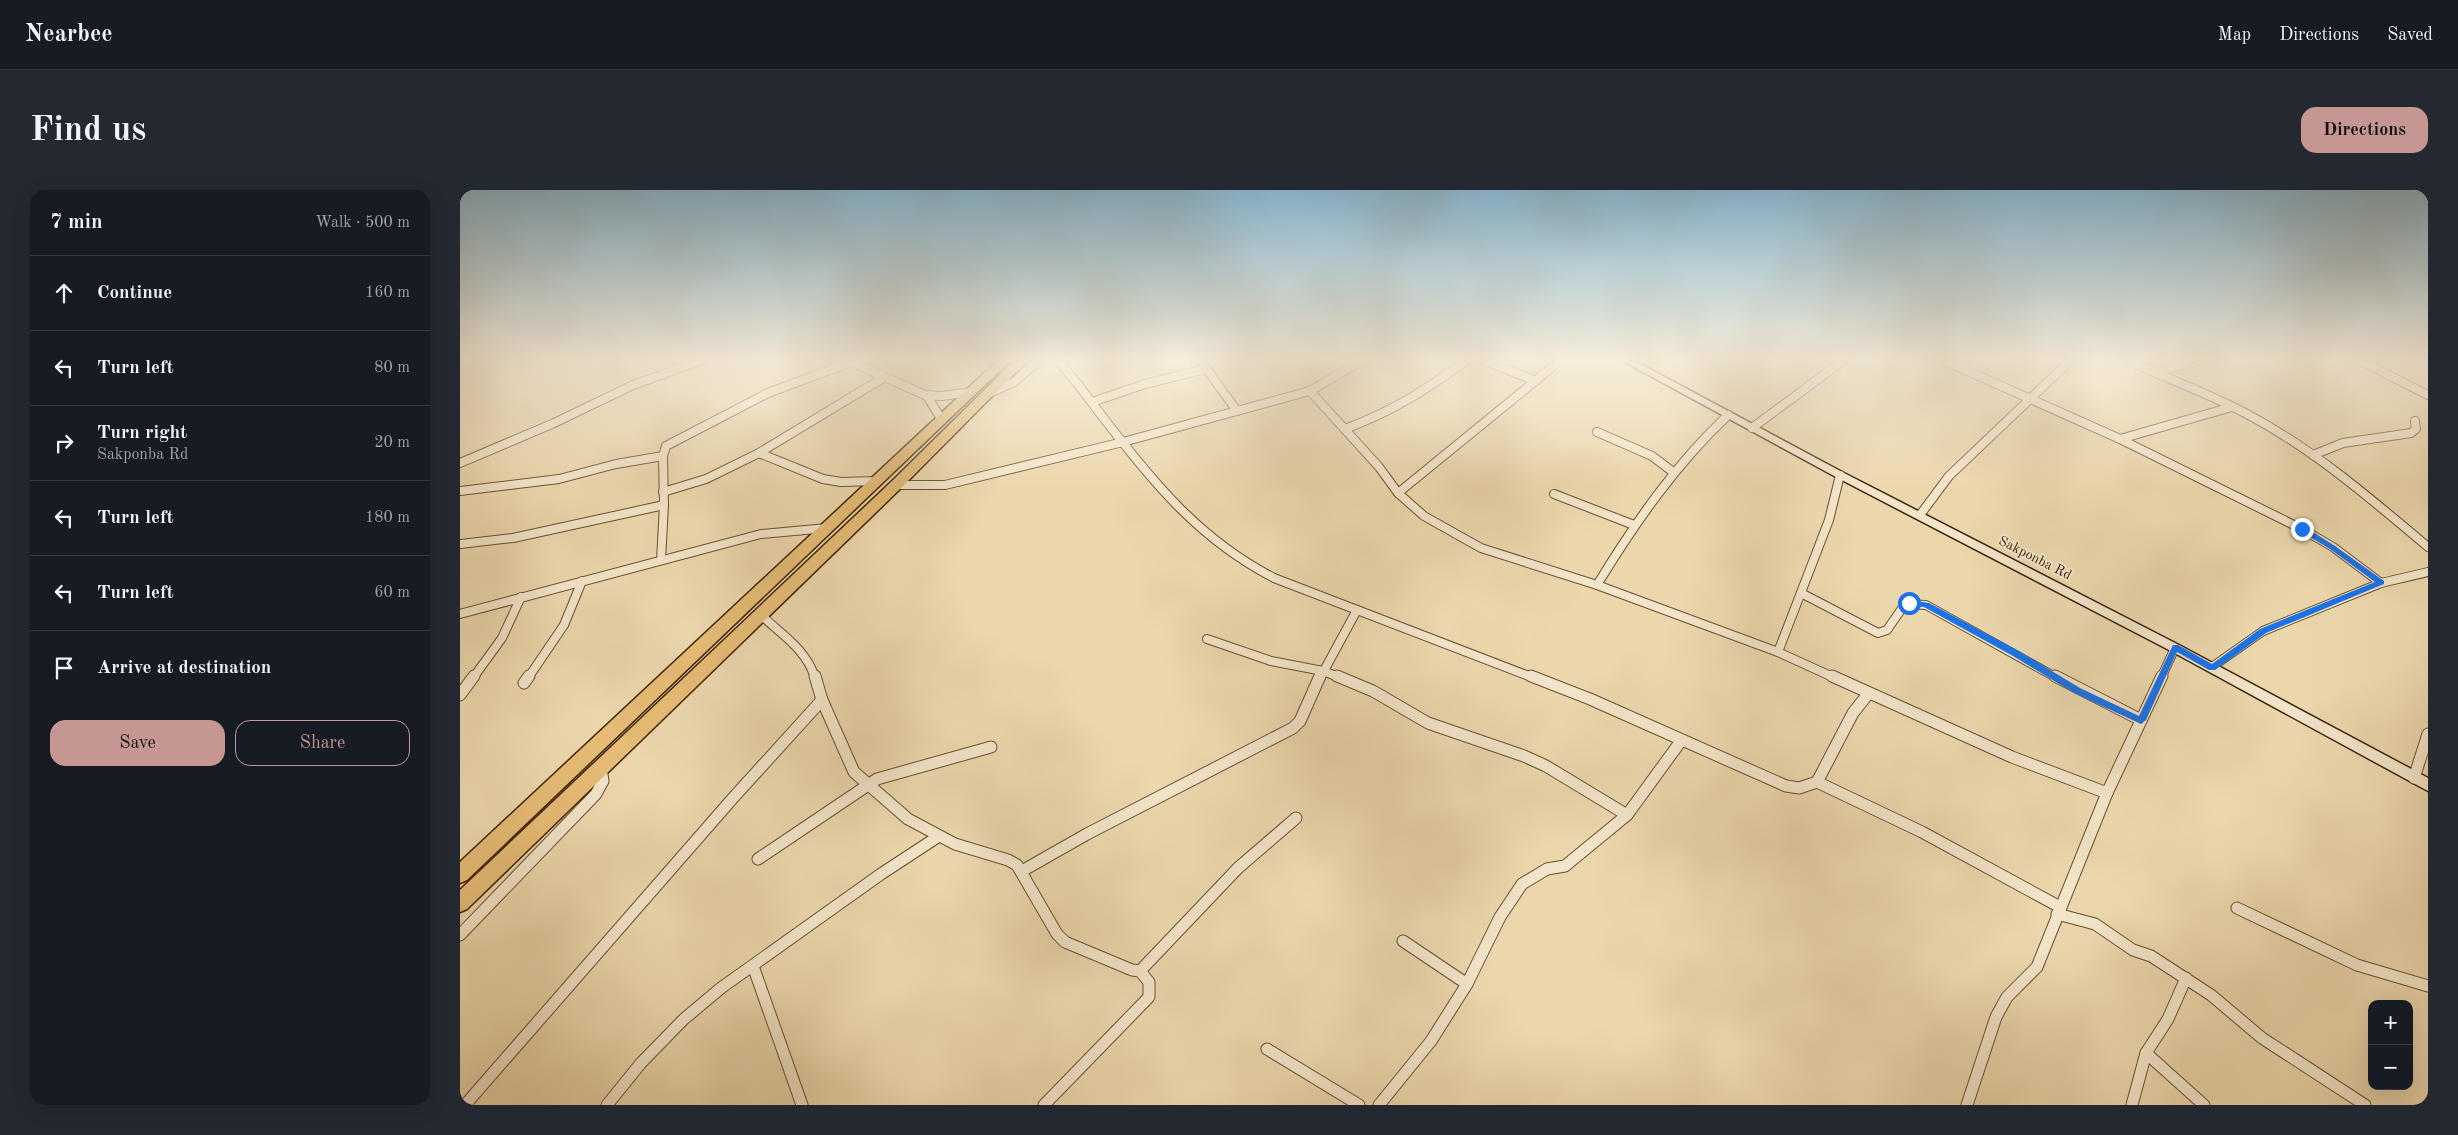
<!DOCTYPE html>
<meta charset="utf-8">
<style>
body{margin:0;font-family:"Old Standard TT",serif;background:#242831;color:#f1f3f6}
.controls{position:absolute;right:15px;bottom:15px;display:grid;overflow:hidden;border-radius:10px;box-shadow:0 5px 20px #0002}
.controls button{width:45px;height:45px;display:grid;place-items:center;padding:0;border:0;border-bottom:1px solid #363941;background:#171b24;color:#f1f3f6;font:25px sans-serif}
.stop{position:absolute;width:15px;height:15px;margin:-11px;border:4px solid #1a73e8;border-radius:50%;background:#fff}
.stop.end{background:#1a73e8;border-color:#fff;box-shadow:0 1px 5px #0008}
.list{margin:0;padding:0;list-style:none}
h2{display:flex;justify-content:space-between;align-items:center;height:65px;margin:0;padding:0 20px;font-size:21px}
h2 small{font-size:16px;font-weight:400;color:#9ea1a6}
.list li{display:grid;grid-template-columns:32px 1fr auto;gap:15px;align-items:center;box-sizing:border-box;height:75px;padding:0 20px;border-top:1px solid #363941}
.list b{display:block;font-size:19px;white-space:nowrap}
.list p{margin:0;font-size:16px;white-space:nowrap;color:#9ea1a6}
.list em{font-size:16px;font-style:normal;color:#9ea1a6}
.actions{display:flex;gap:10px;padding:15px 20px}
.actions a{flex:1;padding:11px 0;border:1px solid #c59692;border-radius:15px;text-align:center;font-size:18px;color:#c59692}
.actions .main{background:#c59692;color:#111}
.icon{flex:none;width:28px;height:28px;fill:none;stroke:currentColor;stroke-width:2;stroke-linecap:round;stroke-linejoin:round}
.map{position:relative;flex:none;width:1968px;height:915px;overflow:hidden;border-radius:15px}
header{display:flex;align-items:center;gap:30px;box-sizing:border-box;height:70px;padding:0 25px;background:#171b24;border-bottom:1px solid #363941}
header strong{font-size:24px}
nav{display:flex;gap:28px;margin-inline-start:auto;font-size:18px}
.intro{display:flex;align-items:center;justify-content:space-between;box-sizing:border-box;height:120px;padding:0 30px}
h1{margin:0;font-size:35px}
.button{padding:12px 22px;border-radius:15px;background:#c59692;color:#111;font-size:18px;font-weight:700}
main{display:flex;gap:30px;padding:0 30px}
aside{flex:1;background:#171b24;border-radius:15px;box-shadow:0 5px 20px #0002}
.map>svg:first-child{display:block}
</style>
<header>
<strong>Nearbee</strong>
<nav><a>Map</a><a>Directions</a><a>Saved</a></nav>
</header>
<div class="intro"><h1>Find us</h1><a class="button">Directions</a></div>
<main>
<aside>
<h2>7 min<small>Walk · 500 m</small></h2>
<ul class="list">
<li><svg class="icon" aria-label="ahead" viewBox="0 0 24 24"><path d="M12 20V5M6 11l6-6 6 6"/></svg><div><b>Continue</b></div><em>160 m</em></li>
<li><svg class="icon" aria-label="left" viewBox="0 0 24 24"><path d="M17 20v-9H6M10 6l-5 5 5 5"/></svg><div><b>Turn left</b></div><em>80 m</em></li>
<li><svg class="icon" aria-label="right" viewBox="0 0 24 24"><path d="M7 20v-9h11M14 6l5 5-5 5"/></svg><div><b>Turn right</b><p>Sakponba Rd</p></div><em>20 m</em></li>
<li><svg class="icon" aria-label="left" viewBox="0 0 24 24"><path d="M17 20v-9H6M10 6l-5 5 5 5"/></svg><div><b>Turn left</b></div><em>180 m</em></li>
<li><svg class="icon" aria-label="left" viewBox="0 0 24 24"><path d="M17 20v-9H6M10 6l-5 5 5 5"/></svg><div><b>Turn left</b></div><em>60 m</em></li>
<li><svg class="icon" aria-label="arrive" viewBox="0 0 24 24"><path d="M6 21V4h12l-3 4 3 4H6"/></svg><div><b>Arrive at destination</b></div></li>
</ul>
<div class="actions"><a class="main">Save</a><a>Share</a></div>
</aside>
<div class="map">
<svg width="1968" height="915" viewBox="0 0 1968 915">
<rect width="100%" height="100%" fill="#ecd7ad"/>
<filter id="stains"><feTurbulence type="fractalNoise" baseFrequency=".004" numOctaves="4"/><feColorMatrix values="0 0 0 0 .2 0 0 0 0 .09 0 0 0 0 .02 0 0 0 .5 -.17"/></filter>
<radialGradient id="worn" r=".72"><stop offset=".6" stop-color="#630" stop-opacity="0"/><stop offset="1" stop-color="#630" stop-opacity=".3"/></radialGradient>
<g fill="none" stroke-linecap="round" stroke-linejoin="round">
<defs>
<g id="street-far1">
<path d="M597,170C615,189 629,209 645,230C696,295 739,349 814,388L1074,488"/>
<path d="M740,170L777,221"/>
<path d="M1023,170L1076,191"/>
<path d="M1483,170L1660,249L1842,339L1873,357L1921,393"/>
<path d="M1667,170C1706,188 1747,203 1785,223C1852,258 1910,308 1968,357"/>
<path d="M1899,170L1968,205"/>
<path d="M1694,182L1743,170"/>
<path d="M850,201L919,277L938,303L964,326L1021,358L1137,395L1318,462L1375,488"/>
<path d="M527,204L554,192L579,170"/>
<path d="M467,206L482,230"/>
<path d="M632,212L685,194L746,179"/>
<path d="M1292,238L1384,170"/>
<path d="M885,239C935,220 964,201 1007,170"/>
<path d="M1137,242L1192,266L1213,282"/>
<path d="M1660,249L1772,217"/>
<path d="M299,263L363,289L381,292L417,291"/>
<path d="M1853,265L1883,253L1951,243L1956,239L1955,231"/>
<path d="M0,273L92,234L173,195L242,170"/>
<path d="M436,295H485L663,252L850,201L903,170"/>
<path d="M0,301L99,289L156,274L203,266"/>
<path d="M203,302L246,289L299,263L423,188"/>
<path d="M938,303L1101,170"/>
<path d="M1094,304L1174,335"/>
<path d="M1460,325L1489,286L1611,170"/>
<path d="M0,354L53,348L204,315L203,266L206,256L308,203L391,172L465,205L482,206L511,202"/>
<path d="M201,370L204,315"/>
<path d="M1137,395C1175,333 1215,275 1268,225"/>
<path d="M1341,403L1418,443L1427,440L1445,414L1466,415L1597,488"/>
<path d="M0,424L301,344L367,338"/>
<path d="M301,425C321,444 347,460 355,488"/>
<path d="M747,449L811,471L863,481L881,488"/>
<path d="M1318,462L1369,330L1380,285"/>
<path d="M1752,477L1803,441L1921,393L1968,382"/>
<path d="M13,488L42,448L61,407"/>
<path d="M68,488L104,435L122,391"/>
<path d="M860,488L897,420"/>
<path d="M1701,488L1715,458"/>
</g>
<g id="street">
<path d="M355,486L362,510L394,582L448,629L495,654L548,670L557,675L597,744L605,752L672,780L680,781L778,678L836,628"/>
<path d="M877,486L913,501L968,533L1064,566L1086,576L1167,625"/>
<path d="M1071,486L1130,509L1326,596L1339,598L1357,592L1393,523L1408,504"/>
<path d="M1372,486L1552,567L1647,603L1702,486"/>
<path d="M1595,486L1681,530"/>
<path d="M64,493L69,486"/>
<path d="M0,505L14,486"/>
<path d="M1954,588L1968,544"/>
<path d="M1357,592L1462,642L1600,717"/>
<path d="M298,669L417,589L531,557"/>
<path d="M562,681L627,644L833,538L840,531L860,486"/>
<path d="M1777,718L1897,775L1968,796"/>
<path d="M1597,724L1635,734L1673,760L1691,766L1751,805L1802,848L1905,915"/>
<path d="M0,745L136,604L143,591L141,578"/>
<path d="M943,751L1007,794"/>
<path d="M293,776L342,915"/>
<path d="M807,859L899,915"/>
<path d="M1686,863L1744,915"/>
<path d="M5,915L273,608L362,510"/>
<path d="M147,915L181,873L224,829L261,798L421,684L479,646"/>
<path d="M584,915L689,807V792L680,781"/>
<path d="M919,915L971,851L1007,794L1040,727L1062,694L1087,679L1105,676L1167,625L1221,551"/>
<path d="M1507,915L1536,827L1547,807L1577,777L1647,603"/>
<path d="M1672,915L1686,863L1708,829L1726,788"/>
</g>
<path id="secondary" d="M1161,170H1173L1384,283L1719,455L1968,588V601L1711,461L1376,287Z"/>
<g id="highway">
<path d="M538,170H551L7,690L0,693V672Z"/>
<path d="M555,170H568L441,298L7,719L0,722V700L431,292Z"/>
</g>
</defs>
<use href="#street-far1" stroke="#6a5030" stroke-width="10"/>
<use href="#street" stroke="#6a5030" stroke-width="13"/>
<use href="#secondary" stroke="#3e2307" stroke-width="3"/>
<use href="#highway" stroke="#3e2307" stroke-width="3"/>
<use href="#street-far1" stroke="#f3e5ca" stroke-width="8"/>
<use href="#street" stroke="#f3e5ca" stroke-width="11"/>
<use href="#secondary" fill="#f3e5ca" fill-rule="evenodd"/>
<use href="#highway" fill="#e6bc76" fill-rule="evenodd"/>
</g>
<linearGradient id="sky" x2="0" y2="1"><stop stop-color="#88b6d0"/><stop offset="0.57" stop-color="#f6edda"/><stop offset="1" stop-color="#f6edda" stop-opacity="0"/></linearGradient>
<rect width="1968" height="298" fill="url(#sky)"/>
<path fill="#1a73e8" d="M1840,337H1845L1875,356L1924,391V394L1806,443L1755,480H1749L1717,462L1686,530L1681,534L1614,503L1553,466L1464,417L1449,416L1445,413L1449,410L1469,413L1559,461L1620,498L1679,526L1713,455H1718L1752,474L1800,439L1915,392L1870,359L1840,341Z"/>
<g text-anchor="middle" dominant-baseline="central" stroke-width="4" stroke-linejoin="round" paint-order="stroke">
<g font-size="14" fill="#3e2307" stroke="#f3e5ca">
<text transform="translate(1575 368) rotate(27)">Sakponba Rd</text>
</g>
</g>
<rect width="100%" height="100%" filter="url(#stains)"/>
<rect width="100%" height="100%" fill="url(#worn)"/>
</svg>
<div class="controls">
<button>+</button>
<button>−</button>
</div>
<div class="stop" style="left:1449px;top:413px"></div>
<div class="stop end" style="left:1842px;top:339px"></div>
</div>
</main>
